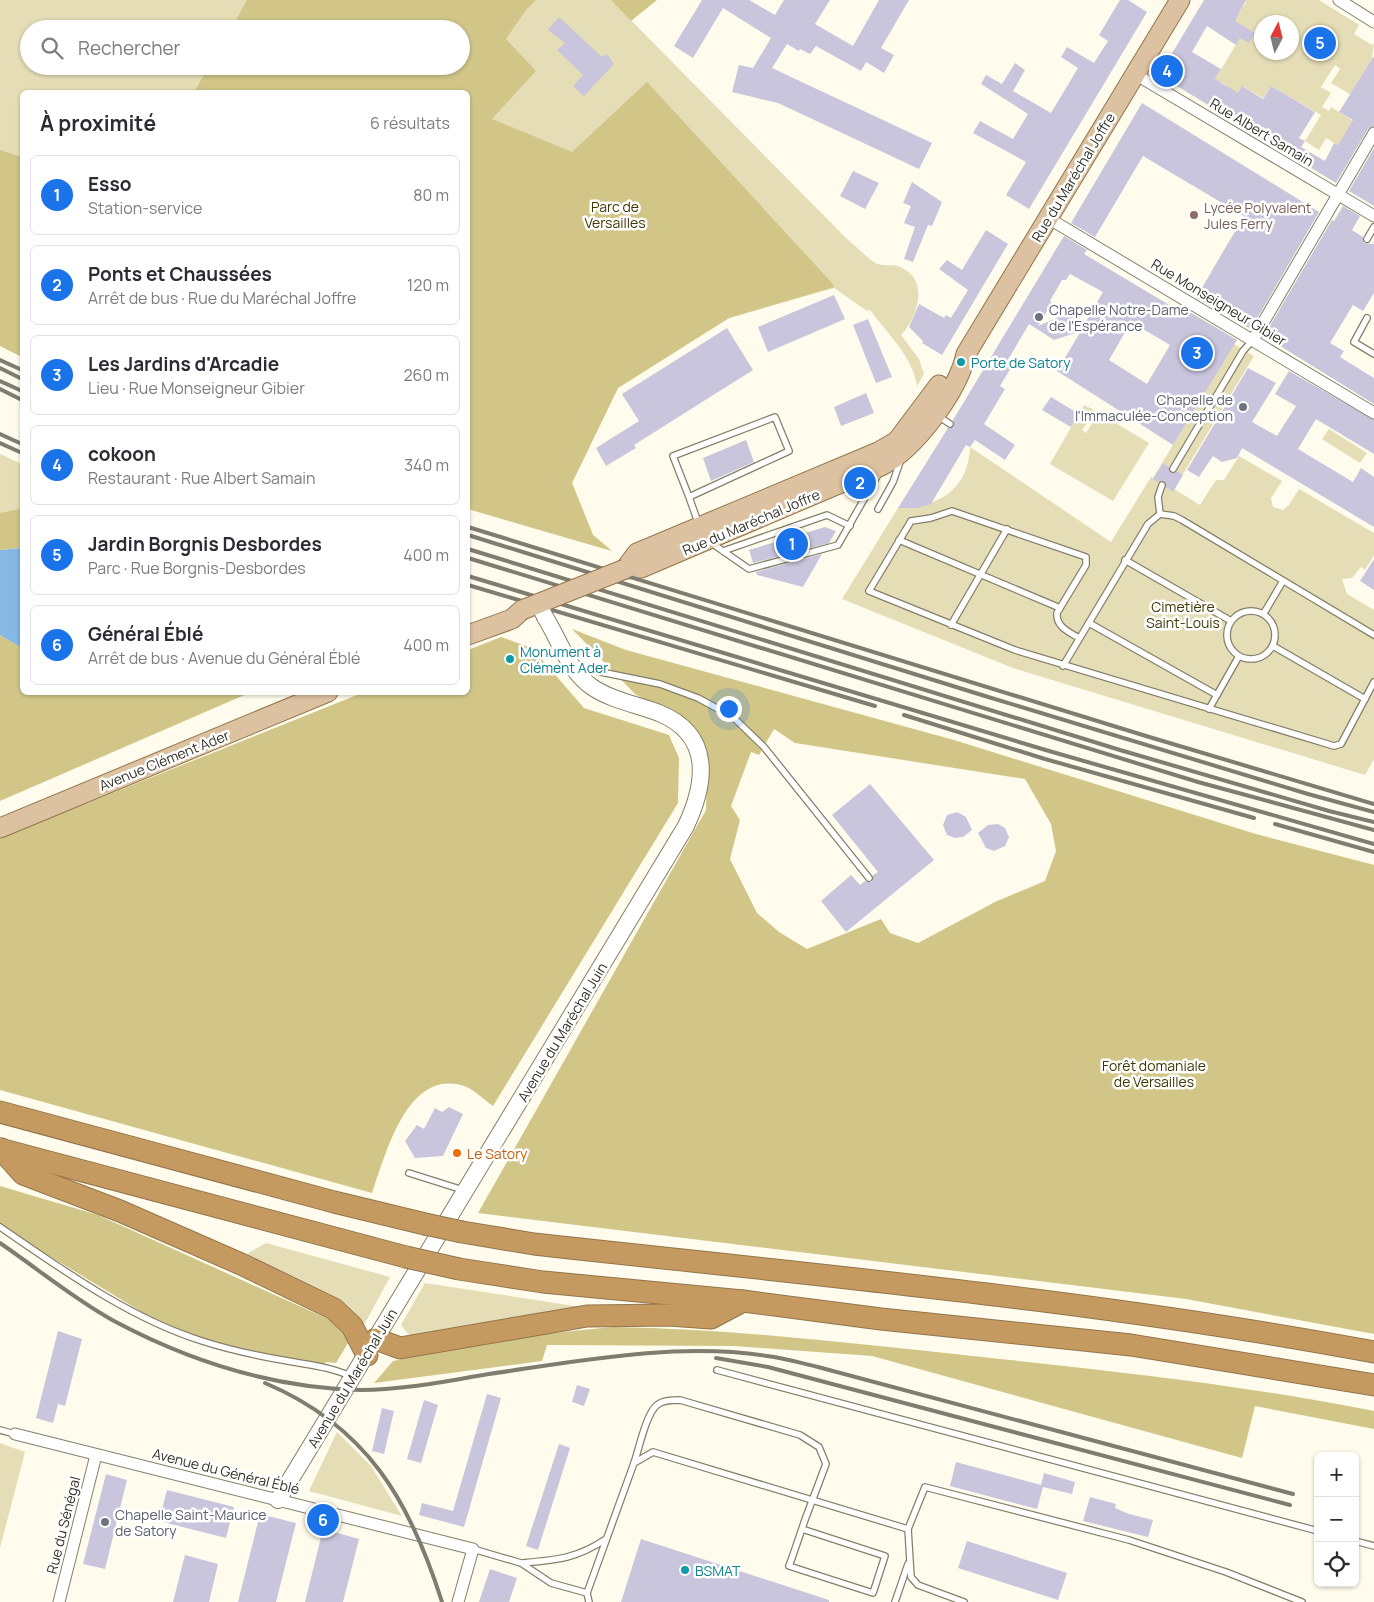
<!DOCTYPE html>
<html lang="fr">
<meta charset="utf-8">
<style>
body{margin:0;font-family:Manrope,sans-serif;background:#f2f2f3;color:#2b2b33}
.controls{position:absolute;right:15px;bottom:15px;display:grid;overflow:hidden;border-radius:8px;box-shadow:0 1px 4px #0004}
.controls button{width:45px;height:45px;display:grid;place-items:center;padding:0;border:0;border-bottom:1px solid #e1e1e2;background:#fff;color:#2b2b33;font:25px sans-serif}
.compass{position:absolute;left:1254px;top:15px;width:45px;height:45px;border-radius:50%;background:#fff;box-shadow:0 1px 4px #0004;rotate:7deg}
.you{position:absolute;left:728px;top:708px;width:18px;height:18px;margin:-12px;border:4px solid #fff;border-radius:50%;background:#1a73e8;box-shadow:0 0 0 8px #1a73e833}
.badge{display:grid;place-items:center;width:32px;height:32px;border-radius:50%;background:#1a73e8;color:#fff;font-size:16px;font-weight:700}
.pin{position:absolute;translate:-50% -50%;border:2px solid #fff;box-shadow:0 1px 5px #0006}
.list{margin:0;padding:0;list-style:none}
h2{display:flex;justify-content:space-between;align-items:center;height:65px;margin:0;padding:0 20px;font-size:21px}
h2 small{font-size:16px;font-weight:400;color:#7c7c81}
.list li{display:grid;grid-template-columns:32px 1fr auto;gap:15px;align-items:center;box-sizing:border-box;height:80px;margin:0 10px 10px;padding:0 10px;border:1px solid #e1e1e2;border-radius:8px}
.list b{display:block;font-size:19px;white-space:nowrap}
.list p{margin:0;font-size:16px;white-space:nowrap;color:#7c7c81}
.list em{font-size:16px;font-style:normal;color:#7c7c81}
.icon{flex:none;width:28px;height:28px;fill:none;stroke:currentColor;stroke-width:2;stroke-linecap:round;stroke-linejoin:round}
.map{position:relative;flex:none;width:1374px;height:1602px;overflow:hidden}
.search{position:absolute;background:#fff;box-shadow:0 1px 4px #0004;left:20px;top:20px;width:450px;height:55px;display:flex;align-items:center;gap:12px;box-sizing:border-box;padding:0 18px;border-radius:28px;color:#7c7c81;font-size:19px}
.panel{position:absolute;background:#fff;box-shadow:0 1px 4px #0004;left:20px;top:90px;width:450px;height:605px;border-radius:8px}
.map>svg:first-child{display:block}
</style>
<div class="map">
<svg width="1374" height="1602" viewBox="0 0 1374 1602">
<rect width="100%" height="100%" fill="#fffced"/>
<g fill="#e4ddb6" fill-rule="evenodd">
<path d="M0,0H611L848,240C854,244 872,263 878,264C884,266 893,264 900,267C930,279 918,317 901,335L919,359L924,374L917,386C913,357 887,333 870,310L867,311L834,288L729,318L618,388L572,483L593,535L612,551L468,509V92H22V357L0,346ZM29,29H461V66H29Z"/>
<path d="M1244,0H1319L1359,25L1354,34L1372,45L1374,43L1372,58L1374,60L1359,80L1364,83L1355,97L1331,83L1340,69L1335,65L1321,87L1331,93L1322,107L1329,111L1331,107L1358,124L1338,145L1326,138L1319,150L1305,141L1321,115L1271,86L1263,98L1242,86L1237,95L1223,83L1214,81L1240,38L1255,33L1234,21L1246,2ZM1262,22H1292V52H1262Z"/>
<path d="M1234,344L1254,356L1174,489L1200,505L1216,480H1224L1239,456L1282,481L1271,498L1273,507L1283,510L1289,505L1299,489L1374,533V555L1365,570L1361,567L1352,578L1342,579L1347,594L1374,610V759L1365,775L1013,668L842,599L898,508C938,507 968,491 970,447L1111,542L1151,477L1153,478Z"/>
<path d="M1084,405L1096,411L1082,430L1086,433L1099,413L1149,443L1113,501L1050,464Z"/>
<path d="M1329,429L1367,453L1360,463L1322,439Z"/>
<path d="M0,454L22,464V508L0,513Z"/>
<path d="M266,1243L390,1277L364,1325L354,1314L245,1255Z"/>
<path d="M425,1283L581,1307L579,1312L503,1319L419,1339L407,1333L401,1325Z"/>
<path d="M337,1432L371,1466L402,1516L309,1491Z"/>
<path d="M0,1443L25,1452L0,1548Z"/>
</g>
<g fill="#d1c688" fill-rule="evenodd">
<path d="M247,0H536L526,10L506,39L536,71L492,119L572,152L647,82L832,283L834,287L729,318L618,388L572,483L593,535L612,551L468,509V92H194L209,66H461V29H231Z"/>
<path d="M611,0H657L631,21Z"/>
<path d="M0,150L22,157V357L0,346Z"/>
<path d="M22,508V548L0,550V513Z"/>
<path d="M572,629L626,650L954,740L1256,834L1374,865V1334L1186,1299L478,1213L706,810L707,765L692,727L635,694ZM774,729L795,743L1025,779L1051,824L1056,851L1045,881L995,902L918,943L890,933L881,919L807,949L779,932L757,913L730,859L740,820L731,806L751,752L759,755Z"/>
<path d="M0,635L22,648V692L249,693L0,801Z"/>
<path d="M501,637L532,648L584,708L669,735L679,758L678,803L493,1106C484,1100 474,1089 464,1086C407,1068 386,1154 372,1193L0,1090V838L362,693L468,692V650Z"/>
<path d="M0,1186L98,1215L337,1323L344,1332L348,1343L336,1363L326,1362L323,1367L202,1339L145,1314L0,1226Z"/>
<path d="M613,1327C737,1329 859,1344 982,1357C1113,1371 1244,1385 1374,1411V1429L1255,1406L1242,1458L872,1356L734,1346L547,1345L542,1361L374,1383L393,1361L521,1336Z"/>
</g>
<path fill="#85b9e3" d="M22,548V648L0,635V550Z"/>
<g fill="#c8c5dd" fill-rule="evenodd">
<path d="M702,0H749L775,15L784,0H830L815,24L853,46L879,0H909L881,48L894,55L884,73L866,62L861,71L816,46L810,54L800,49L799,51L787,44L772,68L932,143L919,169L778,103L732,92L739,65L753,68L771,38L723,8L693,58L674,46Z"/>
<path d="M1120,0H1128L1147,12L1029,209L1006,195L1026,162L973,133L980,121L1013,139L1028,114L981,84L986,75L1002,84L1015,63L1025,70L1013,91L1051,113L1078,68L1061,57L1067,47L1094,63L1108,41L1099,35Z"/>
<path d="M1204,0H1246L1235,21L1255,33L1249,43L1240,38L1236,45L1207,26L1192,52L1221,69L1215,79L1238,93L1242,86L1263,99L1271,86L1315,112L1299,138L1305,141L1301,147L1325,161L1334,143L1338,145L1353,120L1339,112L1374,56V126L1368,129L1336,183L1159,75Z"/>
<path d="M559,17L602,57L607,54L614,64L584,96L573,86L583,75L557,50L565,43L548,30Z"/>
<path d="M1142,103L1319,212L1251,329L1196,298L1244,216L1143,156L1095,237L1071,223Z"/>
<path d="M1374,148V206L1349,191Z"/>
<path d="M853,171L879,183L865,209L840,196Z"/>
<path d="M912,182L942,202L932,226L928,225L913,262L904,259L915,227L904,223L911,206L903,203Z"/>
<path d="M1343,206L1360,216L1352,230L1363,237L1364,243L1374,244V293L1363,311L1353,305L1330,343L1344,351L1340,357L1374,378V404L1264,336L1332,220L1334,221Z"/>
<path d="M986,230L1008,244L942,355L922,343L923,341L909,327L919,304L944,318L946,315L951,318L968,290L939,269L947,260L962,270Z"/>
<path d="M1064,236L1087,250L1084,254L1186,315L1188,311L1237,340L1173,445L1057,371L1081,331L1054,340L1029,324L1006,363L1012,366L1000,386L1005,389L984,424L1015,445L1005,460L975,440L970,447L966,445L931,504L917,508H898L948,428L954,426L953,420ZM1070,274L1103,292L1085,323L1068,313L1038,326L1052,303L1050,301L1062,280H1066ZM1131,322L1170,345L1147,384L1109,360Z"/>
<path d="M834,295L845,319L768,352L758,327Z"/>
<path d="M868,319L892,377L876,383L853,325Z"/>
<path d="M727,328L753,370L634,445L636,448L606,466L596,448L639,421L622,394Z"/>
<path d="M1248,368L1276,383L1252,422L1277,436L1296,406L1275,394L1289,371L1374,420V454L1316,419L1298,449L1353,482L1361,468L1374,477V527L1242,448L1237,458L1222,462L1213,456L1199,477L1187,470Z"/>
<path d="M866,393L874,413L841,426L834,407Z"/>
<path d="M1051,397L1079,414L1071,427L1042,410Z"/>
<path d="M746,440L754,462L711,481L703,458Z"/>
<path d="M1163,463L1169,467L1171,473L1177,471L1183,475L1173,492L1166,487L1165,482H1158L1153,479Z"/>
<path d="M825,527L836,531L829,543L753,563L749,550Z"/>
<path d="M822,554L803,587L757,575L756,572Z"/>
<path d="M1374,559V590L1360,581Z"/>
<path d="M870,784L934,860L846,932L821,901L851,875L860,885L865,881L872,882L873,875L878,872L832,815Z"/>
<path d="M957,812L966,817L972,830L963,837L955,838L947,835L943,825L947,815Z"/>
<path d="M998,824L1005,828L1009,837L1005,846L994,851L986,848L978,833L988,825Z"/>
<path d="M449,1107L463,1114L443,1156L415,1158L405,1141L417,1125L424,1129L435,1108L442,1112Z"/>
<path d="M58,1331L82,1339L65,1406L58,1404L53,1423L36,1418Z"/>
<path d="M577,1385L590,1389L584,1406L572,1402Z"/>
<path d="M487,1394L501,1398L464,1527L419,1515L422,1503L453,1511Z"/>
<path d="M424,1400L438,1405L421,1463L407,1459Z"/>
<path d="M382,1408L394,1411L384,1454L372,1451Z"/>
<path d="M559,1444L570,1448L538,1550L526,1546Z"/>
<path d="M956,1462L1041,1485L1044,1473L1075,1482L1072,1494L1043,1487L1037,1509L950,1486Z"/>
<path d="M106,1474L127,1480L105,1569L83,1564Z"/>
<path d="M167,1490L234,1507L226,1538L159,1521Z"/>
<path d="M1090,1497L1116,1504L1115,1508L1129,1514L1153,1520L1148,1537L1083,1521Z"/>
<path d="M260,1514L296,1523L276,1602H238Z"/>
<path d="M323,1529L359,1539L343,1602H305Z"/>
<path d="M641,1539L829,1600V1602H621Z"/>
<path d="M967,1541L1067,1573L1058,1600L958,1568Z"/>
<path d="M185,1555L218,1564L209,1602H173Z"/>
<path d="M490,1569L517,1578L509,1602H479Z"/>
</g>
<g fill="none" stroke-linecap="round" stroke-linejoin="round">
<defs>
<g id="lane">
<path d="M1367,239L1374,227"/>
<path d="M1367,318L1354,342L1374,354"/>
<path d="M938,416L950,424"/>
<path d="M1173,469L1243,351L1253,340"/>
<path d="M689,497L673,456L775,417L789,451L689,497L699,525"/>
<path d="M878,509L893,482L901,459"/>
<path d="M1160,514L1158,497L1162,485"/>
<path d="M899,540L1060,608"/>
<path d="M710,542L749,569L838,545L880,471"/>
<path d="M723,551L827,515L850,526"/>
<path d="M1125,560L1231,621"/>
<circle cx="1251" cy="635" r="24"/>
<path d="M1264,613L1283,581"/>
<path d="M1089,623L1217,695"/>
<path d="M951,625L1007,529"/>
<path d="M1079,638C1069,632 1056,627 1057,613L1086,565V557L952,511L931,518L911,521L869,591L1015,650L1334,746L1341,744L1374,682"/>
<path d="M1273,646L1365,699"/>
<path d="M1063,666L1148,524L1160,514L1174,516L1182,520L1374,635"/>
<path d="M580,674L591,670L660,684L698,698L733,717L764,747L869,878"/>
<path d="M1209,709L1239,656"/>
<path d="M409,1173L463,1190"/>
<path d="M0,1227C63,1270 129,1318 202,1341C230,1350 258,1356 288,1361C309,1365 331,1367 350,1376"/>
<path d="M717,1370L1318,1531"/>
<path d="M0,1430L15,1434"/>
<path d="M634,1463C639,1449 646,1414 657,1405C663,1400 672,1400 680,1400L800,1435L819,1447L826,1464L806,1517C800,1534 795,1550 789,1566L873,1593L885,1556L802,1529"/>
<path d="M1355,1541L1374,1546"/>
<path d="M473,1549L521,1563L551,1583L587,1593L634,1463L653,1452L908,1529"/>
<path d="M521,1563C556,1560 576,1559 606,1539"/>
<path d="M587,1593L589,1602"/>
<path d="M895,1602L908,1564"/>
<path d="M964,1602L918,1585L911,1577L908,1529L925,1487L1129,1540L1226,1572L1302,1602"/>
</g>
<g id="street">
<path d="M1339,0L1374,22"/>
<path d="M1135,74L1374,216"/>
<path d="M1048,218L1374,413"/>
<path d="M1253,340L1374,133"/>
<path d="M15,1434L473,1549L458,1602"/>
<path d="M59,1602L96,1455"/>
</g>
<path id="secondary" d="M278,1500L686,826C706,783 713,735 659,713C638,705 611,700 592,687C568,670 560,641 545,617"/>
<g id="primary">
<path d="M625,569L641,568L881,466C915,449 958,391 966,354L1180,0"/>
<path d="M625,569L637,553L878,452L897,441L939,385"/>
<path d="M468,635L512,619L522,610"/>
<path d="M0,828L328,692"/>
</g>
<g id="highway">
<path d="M0,1112L334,1202L425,1224"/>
<path d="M0,1149L406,1257"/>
<path d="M1,1149L23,1174L120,1211L241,1264L334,1309L352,1326L367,1355"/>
<path d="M462,1232L534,1244C814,1275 1096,1300 1374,1352"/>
<path d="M459,1269L543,1282L743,1301L881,1319L1131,1345L1374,1385"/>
<path d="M376,1339L400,1348L587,1316L669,1315L711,1318L743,1301"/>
</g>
</defs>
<use href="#lane" stroke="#847f69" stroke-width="8"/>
<use href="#street" stroke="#847f69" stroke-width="13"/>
<use href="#secondary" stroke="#847f69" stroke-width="18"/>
<use href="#primary" stroke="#92754c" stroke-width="21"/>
<use href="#highway" stroke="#92754c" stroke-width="23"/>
<use href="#lane" stroke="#fff" stroke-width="5.5"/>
<use href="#street" stroke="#fff" stroke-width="11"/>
<use href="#secondary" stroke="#fff" stroke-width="16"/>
<use href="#primary" stroke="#dcc2a0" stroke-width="19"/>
<use href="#highway" stroke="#c59a60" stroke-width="21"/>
<g stroke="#7f7c70" stroke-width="4">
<path d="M0,360L22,370"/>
<path d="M0,368L22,379"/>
<path d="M0,381L22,391"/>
<path d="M0,389L22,400"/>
<path d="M0,434L22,444"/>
<path d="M0,443L22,453"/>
<path d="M468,527L1146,736L1374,804"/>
<path d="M468,535L985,696L1308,794L1374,812"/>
<path d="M468,549L1120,750L1329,811L1374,822"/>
<path d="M468,558L1198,782L1374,830"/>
<path d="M468,576L1049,751L1374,844"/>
<path d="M468,585L875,706"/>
<path d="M904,715L1045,759L1254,818"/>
<path d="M1275,824L1374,852"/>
<path d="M0,1243C38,1269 74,1299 114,1321C191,1362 273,1388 361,1390C404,1390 446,1381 489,1374C579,1361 676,1342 767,1356C784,1358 801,1363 818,1367L1293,1494"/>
<path d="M716,1358L768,1367L1290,1505"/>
<path d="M265,1383C367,1426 410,1501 442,1602"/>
</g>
<defs>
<path id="secondary-bridge" d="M539,604L545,617"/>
<path id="primary-bridge" d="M522,610L625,569"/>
<g id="highway-bridge">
<path d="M425,1224L462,1232"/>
<path d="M406,1257L459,1269"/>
</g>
</defs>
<use href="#secondary-bridge" stroke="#847f69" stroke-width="18" stroke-linecap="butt"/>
<use href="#primary-bridge" stroke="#92754c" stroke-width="21" stroke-linecap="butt"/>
<use href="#highway-bridge" stroke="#92754c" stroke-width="23" stroke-linecap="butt"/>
<use href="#secondary-bridge" stroke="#fff" stroke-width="16"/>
<use href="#primary-bridge" stroke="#dcc2a0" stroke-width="19"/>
<use href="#highway-bridge" stroke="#c59a60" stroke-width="21"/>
</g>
<circle fill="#8d6e63" stroke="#fff" stroke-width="2" cx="1194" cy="215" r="5"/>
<g fill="#6b7280" stroke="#fff" stroke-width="2">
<circle cx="1039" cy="317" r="5"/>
<circle cx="1243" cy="407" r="5"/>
<circle cx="105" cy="1522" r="5"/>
</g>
<g fill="#0f9aa8" stroke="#fff" stroke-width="2">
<circle cx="961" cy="362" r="5"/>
<circle cx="510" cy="659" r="5"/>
<circle cx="685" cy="1570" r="5"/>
</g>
<circle fill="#e8710a" stroke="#fff" stroke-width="2" cx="457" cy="1153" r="5"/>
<g text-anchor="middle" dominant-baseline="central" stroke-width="5" stroke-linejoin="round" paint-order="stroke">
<g font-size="14" fill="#333127" stroke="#fff">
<text transform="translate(1262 132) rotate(31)">Rue Albert Samain</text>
<text transform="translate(1073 177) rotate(-59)">Rue du Maréchal Joffre</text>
<text transform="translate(1219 302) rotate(31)">Rue Monseigneur Gibier</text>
<text transform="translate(751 522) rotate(-23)">Rue du Maréchal Joffre</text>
<text transform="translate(164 760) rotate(-22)">Avenue Clément Ader</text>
<text transform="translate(562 1032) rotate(-59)">Avenue du Maréchal Juin</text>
<text transform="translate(352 1378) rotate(-59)">Avenue du Maréchal Juin</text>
<text transform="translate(226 1471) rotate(14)">Avenue du Général Éblé</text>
<text transform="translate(63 1525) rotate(-76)">Rue du Sénégal</text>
</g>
<g font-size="14" fill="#403804" stroke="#fff">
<text x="615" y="206">Parc de<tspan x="615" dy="16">Versailles</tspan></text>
<text x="1183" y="606">Cimetière<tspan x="1183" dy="16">Saint-Louis</tspan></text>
<text x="1154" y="1065">Forêt domaniale<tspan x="1154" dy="16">de Versailles</tspan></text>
</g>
<g font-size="14" fill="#785e54" stroke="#fff" text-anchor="start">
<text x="1204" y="207">Lycée Polyvalent<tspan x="1204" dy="16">Jules Ferry</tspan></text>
</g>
<g font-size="14" fill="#5b616d" stroke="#fff" text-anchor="start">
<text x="1049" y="309">Chapelle Notre-Dame<tspan x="1049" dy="16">de l'Espérance</tspan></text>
<text x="1233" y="399" text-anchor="end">Chapelle de<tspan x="1233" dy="16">l'Immaculée-Conception</tspan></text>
<text x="115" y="1514">Chapelle Saint-Maurice<tspan x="115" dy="16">de Satory</tspan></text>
</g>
<g font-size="14" fill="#0d838f" stroke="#fff" text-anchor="start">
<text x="971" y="362">Porte de Satory</text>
<text x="520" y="651">Monument à<tspan x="520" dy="16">Clément Ader</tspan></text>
<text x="695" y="1570">BSMAT</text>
</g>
<g font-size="14" fill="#c56008" stroke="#fff" text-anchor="start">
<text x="467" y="1153">Le Satory</text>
</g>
</g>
</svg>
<div class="controls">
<button>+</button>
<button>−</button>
<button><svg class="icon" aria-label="locate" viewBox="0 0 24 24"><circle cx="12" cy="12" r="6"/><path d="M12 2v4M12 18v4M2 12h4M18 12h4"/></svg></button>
</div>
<svg class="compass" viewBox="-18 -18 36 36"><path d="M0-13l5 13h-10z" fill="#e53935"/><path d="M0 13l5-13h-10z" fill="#7c7c81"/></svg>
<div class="you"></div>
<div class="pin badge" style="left:792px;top:544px">1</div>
<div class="pin badge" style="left:860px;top:483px">2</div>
<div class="pin badge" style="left:1197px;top:353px">3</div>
<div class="pin badge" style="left:1167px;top:71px">4</div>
<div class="pin badge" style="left:1320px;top:43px">5</div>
<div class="pin badge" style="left:323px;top:1520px">6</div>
<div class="search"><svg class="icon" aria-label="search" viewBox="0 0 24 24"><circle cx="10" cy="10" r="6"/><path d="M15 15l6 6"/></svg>Rechercher</div>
<section class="panel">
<h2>À proximité<small>6 résultats</small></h2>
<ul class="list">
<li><span class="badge">1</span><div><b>Esso</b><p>Station-service</p></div><em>80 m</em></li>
<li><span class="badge">2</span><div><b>Ponts et Chaussées</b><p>Arrêt de bus · Rue du Maréchal Joffre</p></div><em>120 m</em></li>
<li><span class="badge">3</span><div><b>Les Jardins d'Arcadie</b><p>Lieu · Rue Monseigneur Gibier</p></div><em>260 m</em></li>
<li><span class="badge">4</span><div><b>cokoon</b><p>Restaurant · Rue Albert Samain</p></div><em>340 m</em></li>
<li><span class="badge">5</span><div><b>Jardin Borgnis Desbordes</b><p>Parc · Rue Borgnis-Desbordes</p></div><em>400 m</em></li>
<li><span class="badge">6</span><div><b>Général Éblé</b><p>Arrêt de bus · Avenue du Général Éblé</p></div><em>400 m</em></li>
</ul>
</section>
</div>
